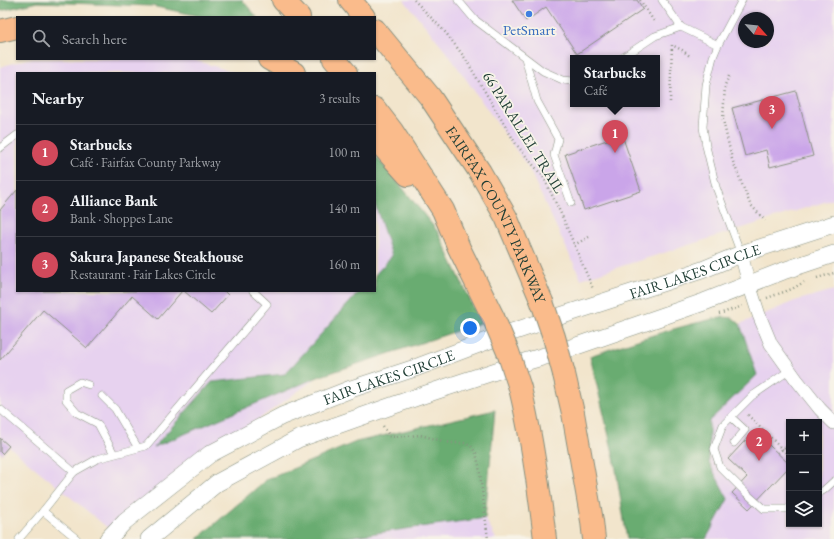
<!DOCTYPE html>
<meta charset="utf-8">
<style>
body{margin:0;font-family:"EB Garamond",serif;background:#242831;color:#f1f3f6}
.controls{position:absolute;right:12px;bottom:12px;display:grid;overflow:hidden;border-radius:0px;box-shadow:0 1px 3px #0004}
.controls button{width:36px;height:36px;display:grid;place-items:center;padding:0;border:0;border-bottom:1px solid #363941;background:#171b24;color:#f1f3f6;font:20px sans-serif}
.compass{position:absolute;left:738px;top:12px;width:36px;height:36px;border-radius:50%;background:#171b24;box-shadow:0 1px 3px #0004;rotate:117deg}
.you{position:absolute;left:470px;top:328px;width:14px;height:14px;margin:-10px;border:3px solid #fff;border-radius:50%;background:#1a73e8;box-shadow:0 0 0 6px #1a73e833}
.badge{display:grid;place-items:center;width:26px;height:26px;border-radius:50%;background:#d1495b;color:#fff;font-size:13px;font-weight:700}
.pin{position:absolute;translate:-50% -33px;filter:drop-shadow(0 1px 2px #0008)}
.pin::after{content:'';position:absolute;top:21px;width:14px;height:12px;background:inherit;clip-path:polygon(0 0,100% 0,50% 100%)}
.popup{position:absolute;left:570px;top:55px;width:90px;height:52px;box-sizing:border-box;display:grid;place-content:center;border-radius:0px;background:#171b24;filter:drop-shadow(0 1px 3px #0005);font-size:13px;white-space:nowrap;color:#9ea1a6}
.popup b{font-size:15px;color:#f1f3f6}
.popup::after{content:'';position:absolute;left:50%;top:100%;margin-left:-8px;border:8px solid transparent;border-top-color:#171b24}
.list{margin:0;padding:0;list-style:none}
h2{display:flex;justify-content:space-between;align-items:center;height:52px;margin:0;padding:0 16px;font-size:17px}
h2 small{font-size:13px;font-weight:400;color:#9ea1a6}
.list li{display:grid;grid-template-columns:26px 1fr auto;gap:12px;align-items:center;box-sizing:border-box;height:56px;padding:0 16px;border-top:1px solid #363941}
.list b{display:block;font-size:15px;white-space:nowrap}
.list p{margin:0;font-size:13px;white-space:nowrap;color:#9ea1a6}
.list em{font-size:13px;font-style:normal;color:#9ea1a6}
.icon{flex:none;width:22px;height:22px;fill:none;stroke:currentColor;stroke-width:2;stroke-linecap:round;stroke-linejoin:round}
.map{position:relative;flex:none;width:834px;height:539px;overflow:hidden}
.search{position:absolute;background:#171b24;box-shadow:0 1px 3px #0004;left:16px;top:16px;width:360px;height:44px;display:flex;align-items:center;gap:10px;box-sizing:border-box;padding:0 14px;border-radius:0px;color:#9ea1a6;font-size:15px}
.panel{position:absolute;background:#171b24;box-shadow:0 1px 3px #0004;left:16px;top:72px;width:360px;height:220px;border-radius:0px}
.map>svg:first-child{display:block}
</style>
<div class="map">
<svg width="834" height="539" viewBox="0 0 834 539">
<rect width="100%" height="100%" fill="#f7f3e8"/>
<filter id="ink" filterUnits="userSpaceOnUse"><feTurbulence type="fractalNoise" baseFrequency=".025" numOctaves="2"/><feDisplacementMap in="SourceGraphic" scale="8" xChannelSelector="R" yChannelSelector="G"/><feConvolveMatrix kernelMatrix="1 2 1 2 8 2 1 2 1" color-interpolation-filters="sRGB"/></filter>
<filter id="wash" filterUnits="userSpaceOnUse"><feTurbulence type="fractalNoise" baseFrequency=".012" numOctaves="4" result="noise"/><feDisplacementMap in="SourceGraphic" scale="16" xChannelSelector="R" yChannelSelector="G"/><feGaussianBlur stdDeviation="0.9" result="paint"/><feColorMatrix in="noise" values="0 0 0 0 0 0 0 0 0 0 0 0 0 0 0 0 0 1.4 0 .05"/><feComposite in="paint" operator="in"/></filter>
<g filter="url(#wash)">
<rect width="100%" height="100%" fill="#f2e5cc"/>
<g fill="#e7d2ef" fill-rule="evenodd">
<path d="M404,0H834V199L581,279L528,167L446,51ZM744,18H768V42H744ZM573,58H657V104H573Z"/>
<path d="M28,59H191L236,73H17V291H371L318,377L210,454L114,533L0,439V67Z"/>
<path d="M375,203L392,256L375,284Z"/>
<path d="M834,290V539H706L728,499L709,463V421L757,375L740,324L795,301ZM789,422H819V524H789Z"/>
<path d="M485,518L496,539H333Z"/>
</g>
<g fill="#69ac71" stroke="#447452">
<path d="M0,0H242L257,17H204L152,6L37,2L0,11Z"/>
<path d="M375,156L389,171L438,232L481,323L318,377L154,447L212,382L285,374L360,291H375V275L392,256L375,204Z"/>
<path d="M723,317L733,318L740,324L757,375L709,421V463L728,499L706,539H627L614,457L590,356C634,341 677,326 723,317Z"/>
<path d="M495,410L485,518L333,539H197L266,480L356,442Z"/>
</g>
<g id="blocks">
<g fill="#caa5e9">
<path d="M512,0H637L643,9L577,54L546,7L526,21Z"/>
<path d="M796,91L813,156L770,167L766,150L745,156L732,108Z"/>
<path d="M622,135L641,191L584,210L565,154Z"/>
<path d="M17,190V291H182L158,319L132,296L87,348L43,310L0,360V210Z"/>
<path d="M184,291H224L228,295L211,314Z"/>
<path d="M754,431L789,464V467L749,509L732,493L747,477L728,459Z"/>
<path d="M0,438L9,446L2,454L0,452Z"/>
</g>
</g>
</g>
<g filter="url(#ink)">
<use href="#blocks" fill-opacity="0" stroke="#889180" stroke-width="1"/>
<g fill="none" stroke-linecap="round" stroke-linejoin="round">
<defs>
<g id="service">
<path d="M458,0L474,19L543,71L563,80L573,81"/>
<path d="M662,0L681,27L718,45"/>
<path d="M525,58L537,101L558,139L554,155L571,203"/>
<path d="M622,58L655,36L681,27"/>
<path d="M0,148L17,135"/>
<path d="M741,254L716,187L706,146L703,127L706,85L713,57L718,45L742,0"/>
<path d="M89,385L80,382L66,390V400L77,413L98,424L114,454"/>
<path d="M102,396L115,409L138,448"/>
<path d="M0,409L74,472L43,511L19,539"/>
<path d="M731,417L745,430L734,443"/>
<path d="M74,472L97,459L146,446L267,304L253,291"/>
<path d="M819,493L824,490L834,481"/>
<path d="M789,508L787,509H764L746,493L720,467L714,449L723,425L752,396L790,370"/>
<path d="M43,511L77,539"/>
</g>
<path id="minor" d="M741,254L749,284L759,315L771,344L796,379L820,409L834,423"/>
<g id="tertiary">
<path id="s1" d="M108,539L125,521L210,454L282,416L351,389L415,368L500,336L554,318L702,270L741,254L834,224"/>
<path d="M149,539L217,483L298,439L420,396L511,366L562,351L704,302L783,271L834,254"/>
</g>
<g id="motorway">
<path d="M283,0L299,17"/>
<path d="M350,0L364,17"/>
<path id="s2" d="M375,30L430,97L480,172L506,217L542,302"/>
<path d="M0,31L17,27"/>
<path d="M269,59L294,73"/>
<path d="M334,59L346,73"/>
<path d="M375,109L392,131L443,210L459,248L493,317"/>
<path d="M375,138L408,175"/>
<path d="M564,374L573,413L592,521L594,539"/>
<path d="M520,388C532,437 539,488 545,539"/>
</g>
</defs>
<use href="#service" stroke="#889180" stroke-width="8"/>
<use href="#minor" stroke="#889180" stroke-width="14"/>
<use href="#tertiary" stroke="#889180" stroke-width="18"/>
<use href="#motorway" stroke="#889180" stroke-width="24"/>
<g stroke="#889180" stroke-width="2.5" stroke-dasharray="1 3" stroke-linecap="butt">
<path d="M414,0L446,33L465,58L516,144L544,178L562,216L593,289"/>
<path d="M640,0L655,23"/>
<path d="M729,76L725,85L723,120L732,159L750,204L765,221"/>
<path d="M670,102L672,45L682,50L691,57"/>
<path d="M574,245L589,237"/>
<path d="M817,278L834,273"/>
<path d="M767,298L792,289L804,282"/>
<path d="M719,314L743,306"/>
<path d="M748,415L789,456"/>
<path d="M383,426L390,437L420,435L451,443H464L471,446L476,453L479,466L488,539"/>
<path d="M778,453L789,444"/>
</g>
<use href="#service" stroke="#fff" stroke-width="7"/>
<use href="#minor" stroke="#fff" stroke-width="13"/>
<use href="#tertiary" stroke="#fff" stroke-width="17"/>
<use href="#motorway" stroke="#fabb8b" stroke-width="22"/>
<defs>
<g id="motorway-bridge">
<path d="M542,302L554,337L564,374"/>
<path d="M493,317L508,352L520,388"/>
</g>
</defs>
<use href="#motorway-bridge" stroke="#889180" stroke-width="24" stroke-linecap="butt"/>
<use href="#motorway-bridge" stroke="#fabb8b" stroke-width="22"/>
</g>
</g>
<circle fill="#3f7fe0" stroke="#f7f3e8" stroke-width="1.5" cx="529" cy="14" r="4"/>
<g text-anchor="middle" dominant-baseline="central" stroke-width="3.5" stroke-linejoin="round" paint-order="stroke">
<g font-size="15" fill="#366cbe" stroke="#f7f3e8">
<text x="529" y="29">PetSmart</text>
</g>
<g font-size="15" fill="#1f3d34" stroke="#f7f3e8">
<text transform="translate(524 132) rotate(58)">66 PARALLEL TRAIL</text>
<text stroke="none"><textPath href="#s2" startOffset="222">FAIRFAX COUNTY PARKWAY</textPath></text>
<text stroke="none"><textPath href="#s1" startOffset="652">FAIR LAKES CIRCLE</textPath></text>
<text stroke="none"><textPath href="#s1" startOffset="328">FAIR LAKES CIRCLE</textPath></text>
</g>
</g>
</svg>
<div class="controls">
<button>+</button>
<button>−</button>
<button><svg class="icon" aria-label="layers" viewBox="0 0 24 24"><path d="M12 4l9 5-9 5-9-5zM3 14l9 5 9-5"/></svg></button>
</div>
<svg class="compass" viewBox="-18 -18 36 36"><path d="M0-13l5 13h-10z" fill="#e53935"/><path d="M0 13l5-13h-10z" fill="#9ea1a6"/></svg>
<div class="you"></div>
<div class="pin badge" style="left:615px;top:153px">1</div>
<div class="popup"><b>Starbucks</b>Café</div>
<div class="pin badge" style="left:759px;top:461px">2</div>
<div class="pin badge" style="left:772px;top:129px">3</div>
<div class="search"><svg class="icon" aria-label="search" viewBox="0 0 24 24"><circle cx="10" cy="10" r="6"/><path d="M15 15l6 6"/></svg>Search here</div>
<section class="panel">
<h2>Nearby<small>3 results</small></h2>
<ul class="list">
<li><span class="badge">1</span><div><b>Starbucks</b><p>Café · Fairfax County Parkway</p></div><em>100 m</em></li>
<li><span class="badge">2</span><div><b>Alliance Bank</b><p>Bank · Shoppes Lane</p></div><em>140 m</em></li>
<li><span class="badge">3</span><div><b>Sakura Japanese Steakhouse</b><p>Restaurant · Fair Lakes Circle</p></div><em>160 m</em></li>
</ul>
</section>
</div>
